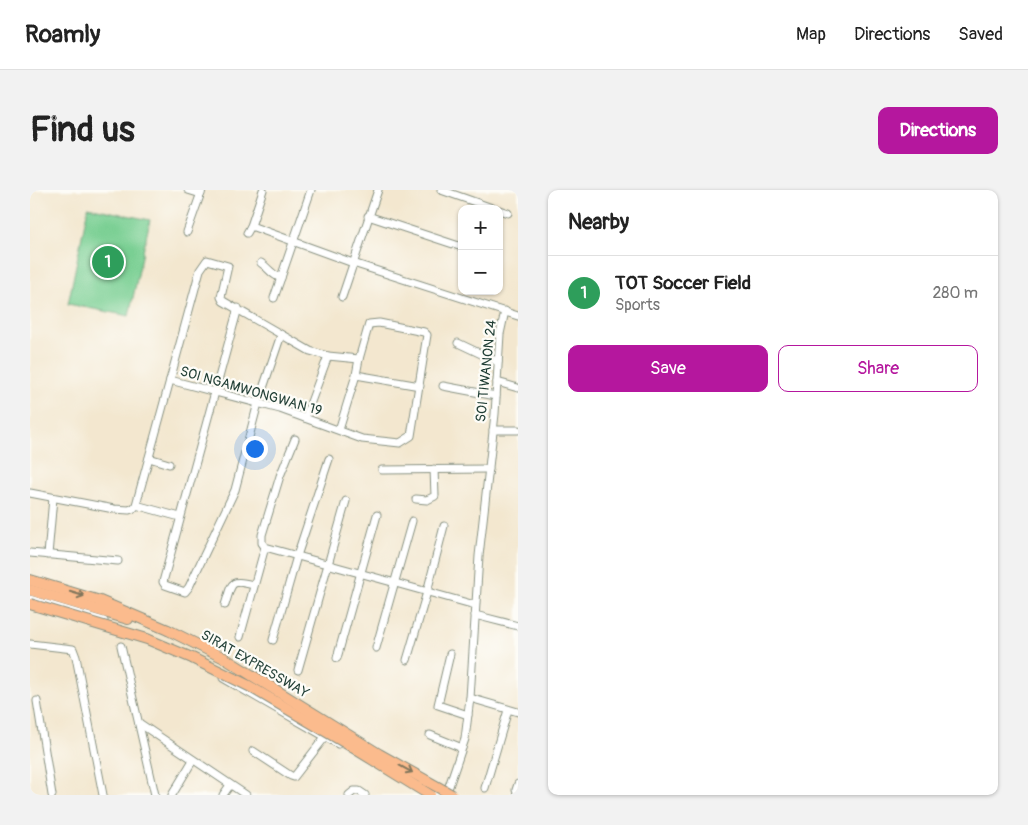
<!DOCTYPE html>
<meta charset="utf-8">
<style>
body{margin:0;font-family:Pangolin,sans-serif;background:#f2f2f2;color:#222}
.controls{position:absolute;right:15px;top:15px;display:grid;overflow:hidden;border-radius:10px;box-shadow:0 1px 4px #0004}
.controls button{width:45px;height:45px;display:grid;place-items:center;padding:0;border:0;border-bottom:1px solid #e0e0e0;background:#fff;color:#222;font:25px sans-serif}
.you{position:absolute;left:224px;top:258px;width:18px;height:18px;margin:-12px;border:4px solid #fff;border-radius:50%;background:#1a73e8;box-shadow:0 0 0 8px #1a73e833}
.badge{display:grid;place-items:center;width:32px;height:32px;border-radius:50%;background:#b5179e;color:#fff;font-size:16px;font-weight:700}
.pin{position:absolute;translate:-50% -50%;border:2px solid #fff;box-shadow:0 1px 5px #0006}
.list{margin:0;padding:0;list-style:none}
h2{display:flex;justify-content:space-between;align-items:center;height:65px;margin:0;padding:0 20px;font-size:21px}
h2 small{font-size:16px;font-weight:400;color:#767676}
.list li{display:grid;grid-template-columns:32px 1fr auto;gap:15px;align-items:center;box-sizing:border-box;height:75px;padding:0 20px;border-top:1px solid #e0e0e0}
.list b{display:block;font-size:19px;white-space:nowrap}
.list p{margin:0;font-size:16px;white-space:nowrap;color:#767676}
.list em{font-size:16px;font-style:normal;color:#767676}
.actions{display:flex;gap:10px;padding:15px 20px}
.actions a{flex:1;padding:11px 0;border:1px solid #b5179e;border-radius:10px;text-align:center;font-size:18px;color:#b5179e}
.actions .main{background:#b5179e;color:#fff}
.map{position:relative;flex:none;width:488px;height:605px;overflow:hidden;border-radius:10px}
header{display:flex;align-items:center;gap:30px;box-sizing:border-box;height:70px;padding:0 25px;background:#fff;border-bottom:1px solid #e0e0e0}
header strong{font-size:24px}
nav{display:flex;gap:28px;margin-inline-start:auto;font-size:18px}
.intro{display:flex;align-items:center;justify-content:space-between;box-sizing:border-box;height:120px;padding:0 30px}
h1{margin:0;font-size:35px}
.button{padding:12px 22px;border-radius:10px;background:#b5179e;color:#fff;font-size:18px;font-weight:700}
main{display:flex;gap:30px;padding:0 30px}
aside{flex:1;background:#fff;border-radius:10px;box-shadow:0 1px 4px #0004}
.map>svg:first-child{display:block}
</style>
<header>
<strong>Roamly</strong>
<nav><a>Map</a><a>Directions</a><a>Saved</a></nav>
</header>
<div class="intro"><h1>Find us</h1><a class="button">Directions</a></div>
<main>
<div class="map">
<svg width="488" height="605" viewBox="0 0 488 605">
<rect width="100%" height="100%" fill="#fdfcf7"/>
<filter id="ink" filterUnits="userSpaceOnUse"><feTurbulence type="fractalNoise" baseFrequency=".02" numOctaves="2"/><feDisplacementMap in="SourceGraphic" scale="10" xChannelSelector="R" yChannelSelector="G"/><feConvolveMatrix kernelMatrix="1 2 1 2 8 2 1 2 1" color-interpolation-filters="sRGB"/></filter>
<filter id="wash" filterUnits="userSpaceOnUse"><feTurbulence type="fractalNoise" baseFrequency=".0096" numOctaves="4" result="noise"/><feDisplacementMap in="SourceGraphic" scale="20" xChannelSelector="R" yChannelSelector="G"/><feGaussianBlur stdDeviation="1.12" result="paint"/><feColorMatrix in="noise" values="0 0 0 0 0 0 0 0 0 0 0 0 0 0 0 0 0 1.4 0 .05"/><feComposite in="paint" operator="in"/></filter>
<g filter="url(#wash)">
<rect width="100%" height="100%" fill="#f3e7cf"/>
<path fill="#79cf93" stroke="#4c8664" d="M58,17L120,30L99,126L38,114Z"/>
</g>
<g filter="url(#ink)">
<g fill="none" stroke-linecap="round" stroke-linejoin="round">
<defs>
<g id="minor">
<path d="M158,0L171,4"/>
<path d="M411,0L465,19"/>
<path d="M469,20L478,23"/>
<path d="M338,26L432,57"/>
<path d="M221,36L323,73L488,126"/>
<path d="M157,42L172,0"/>
<path d="M217,43L221,36L233,0"/>
<path d="M231,73C239,78 240,84 251,88"/>
<path d="M312,107L348,0"/>
<path d="M244,108L281,0"/>
<path d="M208,118L133,392L135,395L155,402L159,397L205,300L228,213L251,145"/>
<path d="M428,153L468,172"/>
<path d="M326,185L390,196"/>
<path d="M140,190L250,219L332,249L370,253L381,246L396,151L397,145L394,142L349,133L339,134L329,169L326,185L309,240"/>
<path d="M467,192L488,198"/>
<path d="M413,196L466,206"/>
<path d="M275,228L298,166"/>
<path d="M463,240H488"/>
<path d="M265,249L250,286L232,345V353L235,357L445,415"/>
<path d="M119,268L139,274"/>
<path d="M352,280L459,279"/>
<path d="M0,303L84,319L99,320L104,318L106,315L170,80L177,70L198,76L191,107L193,111L280,161L298,166L329,169"/>
<path d="M386,309L397,310L405,306L404,279"/>
<path d="M106,315L150,327"/>
<path d="M0,363L88,371"/>
<path d="M18,365L23,308"/>
<path d="M0,409L74,431"/>
<path d="M195,415C202,394 199,388 223,395"/>
<path d="M445,425L488,436"/>
<path d="M210,447L235,357"/>
<path d="M243,450L267,366L299,269"/>
<path d="M0,454L43,459L46,467L73,605"/>
<path d="M91,456L125,605"/>
<path d="M346,458L382,331"/>
<path d="M420,464L408,515L438,525"/>
<path d="M307,468L347,325"/>
<path d="M377,470L397,402L414,336"/>
<path d="M268,480L316,311"/>
<path d="M193,488L308,554"/>
<path d="M440,508L488,522"/>
<path d="M7,511L22,605"/>
<path d="M109,533L216,605"/>
<path d="M400,545L432,558"/>
<path d="M223,561L261,586L264,587L295,547"/>
<path d="M488,594L486,600L488,605"/>
<path d="M455,598L478,520"/>
<path d="M142,605L163,570"/>
<path d="M193,605L200,595"/>
<path d="M319,605L324,601H329L335,605"/>
<path d="M416,605L435,549L440,508L449,366L465,224L470,144L475,121"/>
</g>
<g id="highway">
<path d="M0,390L70,411L138,440"/>
<path d="M0,400L98,429"/>
</g>
</defs>
<use href="#minor" stroke="#899282" stroke-width="9"/>
<use href="#highway" stroke="#899282" stroke-width="12"/>
<use href="#minor" stroke="#fff" stroke-width="7"/>
<use href="#highway" stroke="#fbbb8d" stroke-width="10"/>
<defs>
<g id="highway-bridge">
<path d="M0,414L117,449L162,468L219,496L319,555L400,605"/>
<path d="M138,440L194,468L349,564L422,605"/>
</g>
</defs>
<use href="#highway-bridge" stroke="#899282" stroke-width="12" stroke-linecap="butt"/>
<use href="#highway-bridge" stroke="#fbbb8d" stroke-width="10"/>
</g>
<defs><path id="oneway-shaft" d="M-6 0H5M1.5-3L5.5 0L1.5 3" fill="none" stroke-width="1.6" stroke-linecap="round" stroke-linejoin="round" transform="scale(1.25)"/></defs>
<g stroke="#82765c">
<use href="#oneway-shaft" transform="translate(47 404) rotate(17)"/>
<use href="#oneway-shaft" transform="translate(376 579) rotate(29)"/>
</g>
</g>
<g text-anchor="middle" dominant-baseline="central" stroke-width="4.5" stroke-linejoin="round" paint-order="stroke">
<g font-size="14" fill="#1f3d34" stroke="#fdfcf7">
<text transform="translate(456 181) rotate(-84)">SOI TIWANON 24</text>
<text transform="translate(221 201) rotate(16)">SOI NGAMWONGWAN 19</text>
<text transform="translate(225 474) rotate(30)">SIRAT EXPRESSWAY</text>
</g>
</g>
</svg>
<div class="controls">
<button>+</button>
<button>−</button>
</div>
<div class="you"></div>
<div class="pin badge" style="left:78px;top:72px;background:#2e9e5b">1</div>
</div>
<aside>
<h2>Nearby<small></small></h2>
<ul class="list">
<li><span class="badge" style="background:#2e9e5b">1</span><div><b>TOT Soccer Field</b><p>Sports</p></div><em>280 m</em></li>
</ul>
<div class="actions"><a class="main">Save</a><a>Share</a></div>
</aside>
</main>
